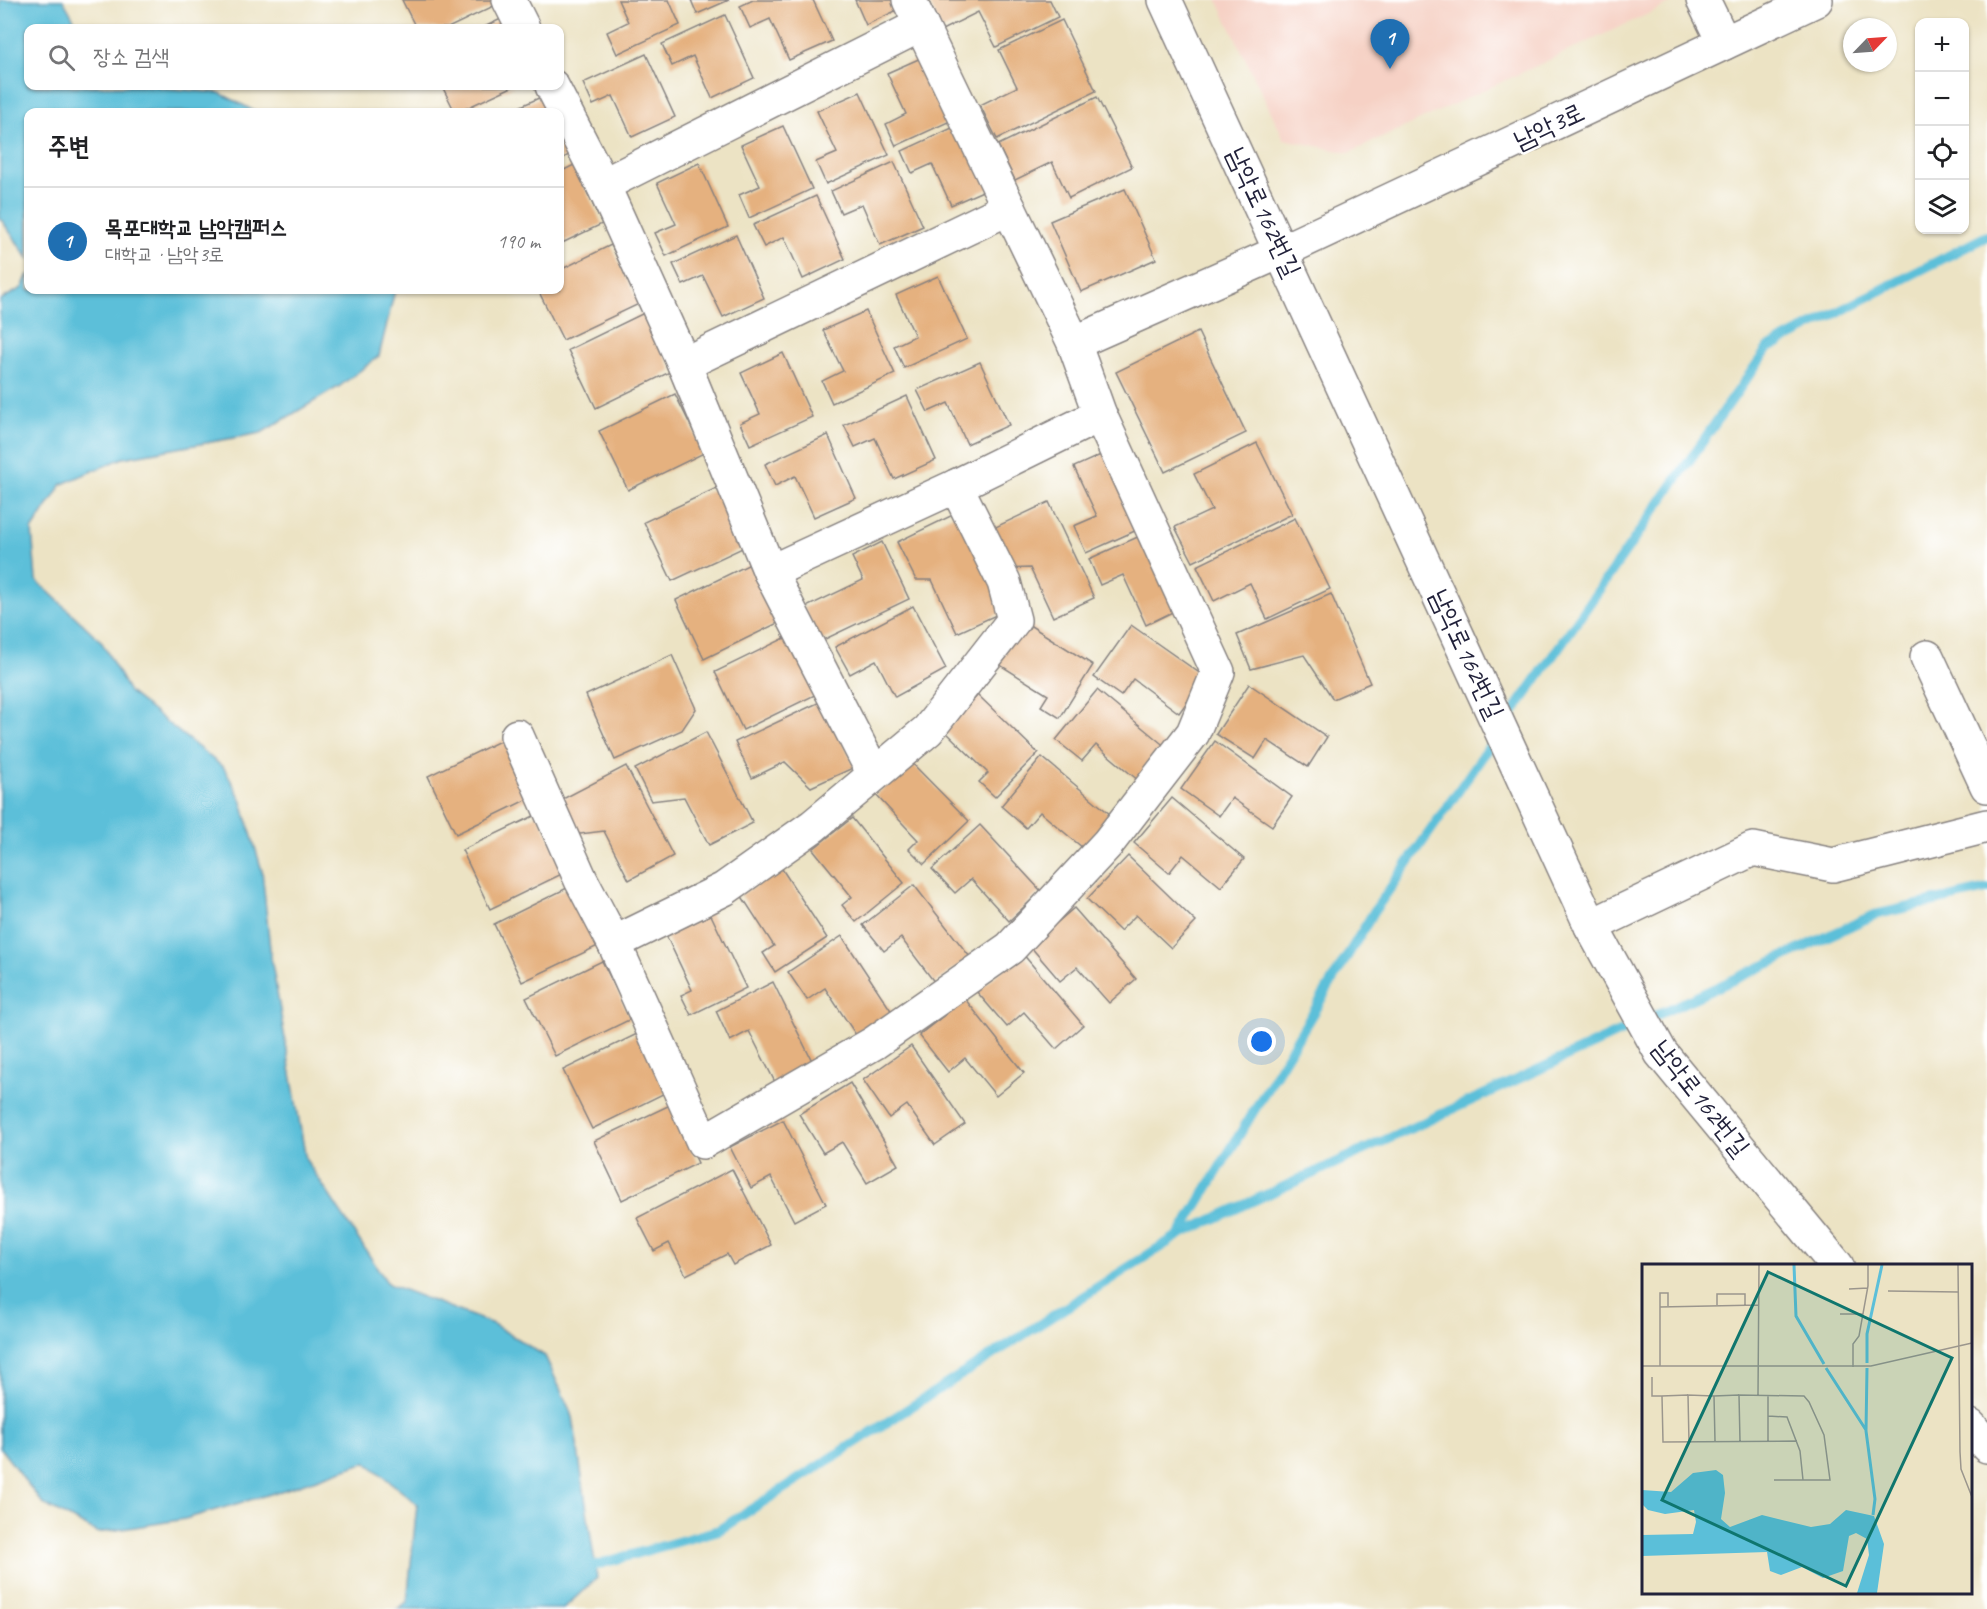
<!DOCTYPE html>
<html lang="ko">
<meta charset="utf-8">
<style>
body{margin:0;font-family:Caveat,"Poor Story",sans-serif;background:#f2f2f2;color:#202124}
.controls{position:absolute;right:18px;top:18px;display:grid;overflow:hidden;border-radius:12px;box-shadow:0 2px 4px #0004}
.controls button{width:54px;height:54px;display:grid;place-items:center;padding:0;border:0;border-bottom:2px solid #e0e0e0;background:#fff;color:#202124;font:30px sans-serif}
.compass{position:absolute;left:1843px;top:18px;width:54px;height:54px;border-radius:50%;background:#fff;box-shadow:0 2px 4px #0004;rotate:65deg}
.you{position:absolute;left:1262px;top:1042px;width:21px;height:21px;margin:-15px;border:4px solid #fff;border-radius:50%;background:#1a73e8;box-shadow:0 0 0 9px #1a73e833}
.badge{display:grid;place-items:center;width:39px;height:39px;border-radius:50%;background:#1f6fb2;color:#fff;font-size:20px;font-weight:700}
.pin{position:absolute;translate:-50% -50px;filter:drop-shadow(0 2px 3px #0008)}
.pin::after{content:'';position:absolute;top:32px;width:21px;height:18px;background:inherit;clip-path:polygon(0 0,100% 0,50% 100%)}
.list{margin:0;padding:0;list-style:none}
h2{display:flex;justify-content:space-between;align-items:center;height:78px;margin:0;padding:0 24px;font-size:26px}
h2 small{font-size:20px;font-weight:400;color:#757577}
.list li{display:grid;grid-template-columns:39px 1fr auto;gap:18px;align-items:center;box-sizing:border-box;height:108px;padding:0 24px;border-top:2px solid #e0e0e0}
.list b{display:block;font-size:22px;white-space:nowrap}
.list p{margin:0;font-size:20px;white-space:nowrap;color:#757577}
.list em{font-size:20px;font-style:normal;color:#757577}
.icon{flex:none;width:33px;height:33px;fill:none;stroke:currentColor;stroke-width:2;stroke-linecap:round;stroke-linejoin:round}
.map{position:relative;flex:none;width:1987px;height:1609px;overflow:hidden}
.search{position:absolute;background:#fff;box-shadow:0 2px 4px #0004;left:24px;top:24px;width:540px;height:66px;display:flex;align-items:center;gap:15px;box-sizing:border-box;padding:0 21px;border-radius:12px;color:#757577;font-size:22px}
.panel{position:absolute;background:#fff;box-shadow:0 2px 4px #0004;left:24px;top:108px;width:540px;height:186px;border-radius:12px}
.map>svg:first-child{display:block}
</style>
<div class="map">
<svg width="1987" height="1609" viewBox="0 0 1987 1609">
<rect width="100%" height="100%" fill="#fff"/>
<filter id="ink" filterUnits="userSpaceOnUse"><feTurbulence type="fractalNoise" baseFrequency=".0167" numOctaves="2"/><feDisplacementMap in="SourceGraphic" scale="12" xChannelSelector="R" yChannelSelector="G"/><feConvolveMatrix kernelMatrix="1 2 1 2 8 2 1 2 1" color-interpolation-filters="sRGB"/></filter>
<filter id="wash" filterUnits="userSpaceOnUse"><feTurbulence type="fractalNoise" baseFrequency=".008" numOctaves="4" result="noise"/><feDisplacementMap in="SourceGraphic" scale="24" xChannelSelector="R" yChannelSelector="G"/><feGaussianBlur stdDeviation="1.35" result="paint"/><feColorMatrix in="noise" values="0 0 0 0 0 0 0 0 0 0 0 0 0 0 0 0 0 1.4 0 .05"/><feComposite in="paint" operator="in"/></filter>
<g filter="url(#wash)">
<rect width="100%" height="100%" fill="#ece3c4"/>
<path fill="#f6d1c5" d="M1217,0H1678L1349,153L1284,139Z"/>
<g fill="#5bbfd9" stroke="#3e708a" stroke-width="1.5">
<path d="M0,0H63L79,28H28V86H157L162,88L220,93L256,112H28V258L0,218Z"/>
<path d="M28,274V290H395L379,356L340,386L261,433L123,458L62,484L32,530L36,580L101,641L129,692L224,768L241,799L262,871L271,958L306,1160L388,1284L493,1324L545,1356L573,1417L597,1578L563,1609H397L407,1602L417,1504L366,1462L284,1490L185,1519L98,1533L43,1504L0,1448V300L22,288Z"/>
</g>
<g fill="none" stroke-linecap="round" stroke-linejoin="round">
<g stroke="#5bbfd9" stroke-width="10">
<path d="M1179,1235L1375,910L1768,348L1987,236"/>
<path d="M582,1569L719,1530L1179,1235L1874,915L1987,889"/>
</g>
</g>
<g id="blocks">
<g fill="#e5b17f">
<path d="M402,0H496L498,4L448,28H416Z"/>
<path d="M618,0H669L680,25L617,54L607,32L628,22Z"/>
<path d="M691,0H729L697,14Z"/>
<path d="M753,0H813L832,41L789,60L770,19L750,28L740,6Z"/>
<path d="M855,0H906L908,5L866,25Z"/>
<path d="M928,0H1050L1058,17L996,47L978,12L942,30Z"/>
<path d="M725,15L754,78L712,98L693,56L672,66L662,44Z"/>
<path d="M503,18L508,28H482Z"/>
<path d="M1062,20L1096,91L997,139L980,105L1017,87L999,50Z"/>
<path d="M646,54L675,117L632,137L613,96L593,105L583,83Z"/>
<path d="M930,54L959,117L896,146L886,124L906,114L887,73Z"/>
<path d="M442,86H514L458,112H455Z"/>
<path d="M860,92L889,155L826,184L816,162L837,153L817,111Z"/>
<path d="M541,97L549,112H508Z"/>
<path d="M1097,97L1132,167L1069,198L1052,162L1015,180L998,145Z"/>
<path d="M965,122L994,186L951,205L932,164L912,173L902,151Z"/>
<path d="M783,126L812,189L749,218L739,195L760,186L741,145Z"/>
<path d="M560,135L569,155L560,160Z"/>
<path d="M894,162L923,226L880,245L862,204L841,213L831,191Z"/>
<path d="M699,163L728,227L666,256L655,233L676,224L657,183Z"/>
<path d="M574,165L602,224L560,244V172Z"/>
<path d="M1125,189L1156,259L1081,292L1050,221Z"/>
<path d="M816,196L845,259L803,279L784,237L764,247L753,225Z"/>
<path d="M736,235L764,298L723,317L703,276L683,285L673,264Z"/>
<path d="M611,245L639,304L563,340L538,290H560V270Z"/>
<path d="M938,276L967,339L904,368L894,346L915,336L896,295Z"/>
<path d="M866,311L895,374L832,403L822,381L843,371L823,330Z"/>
<path d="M644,313L672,371L596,408L568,350Z"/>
<path d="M1198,332L1246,433L1165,472L1116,372Z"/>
<path d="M783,353L812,417L750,445L740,423L760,414L741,373Z"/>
<path d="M980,362L1009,425L967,444L948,403L928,412L917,390Z"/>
<path d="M675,394L704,453L628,490L599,431Z"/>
<path d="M907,396L936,460L894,479L875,438L855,447L844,425Z"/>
<path d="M828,435L856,498L814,517L795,476L775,486L765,464Z"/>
<path d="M1257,443L1292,514L1193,562L1175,527L1212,510L1194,474Z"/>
<path d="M1114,449L1148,525L1086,553L1074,526L1097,516L1074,467Z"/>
<path d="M721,486L749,545L672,581L644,522Z"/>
<path d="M1049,502L1094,598L1053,617L1030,568L1004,569L987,531Z"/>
<path d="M961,511L1007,610L957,633L932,580H916L897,542Z"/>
<path d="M1295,518L1330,589L1267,619L1250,583L1214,601L1197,566Z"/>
<path d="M1151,531L1185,606L1146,625L1123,575L1100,585L1089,559Z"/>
<path d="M882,542L909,599L819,642L804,608L863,580L852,557Z"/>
<path d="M752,563L780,622L704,659L676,600Z"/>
<path d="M1331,594L1370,683L1333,699L1304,655L1251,669L1237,635Z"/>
<path d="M913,606L946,669L895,697L876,660L850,674L835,647Z"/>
<path d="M1023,621L1093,665L1060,718L1041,706L1048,695L997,663Z"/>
<path d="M1131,625L1205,677L1179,713L1133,679L1121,696L1094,677Z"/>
<path d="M791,635L819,693L743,730L715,672Z"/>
<path d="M672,655L696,709L682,730L615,760L586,695Z"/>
<path d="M1249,684L1327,737L1308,767L1267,740L1255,759L1216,734Z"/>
<path d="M1097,690L1167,748L1139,781L1096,745L1082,761L1056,740Z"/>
<path d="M978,695L1038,753L995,797L979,782L988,773L945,731Z"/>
<path d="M824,700L855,767L811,787L785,762L752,778L735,742Z"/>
<path d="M706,732L753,823L709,845L684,797L651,801L635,769Z"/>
<path d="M504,739L532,797L456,834L428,776Z"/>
<path d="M1215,741L1292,797L1272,826L1232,798L1219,816L1181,789Z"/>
<path d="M1042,757L1111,815L1083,848L1040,812L1026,828L1001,806Z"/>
<path d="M911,762L969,821L924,864L909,849L918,840L876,795Z"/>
<path d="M626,766L673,856L629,880L604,831L572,835L555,803Z"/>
<path d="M1172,798L1244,859L1221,887L1183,855L1169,873L1134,843Z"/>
<path d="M538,814L566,872L490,909L462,850Z"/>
<path d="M852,818L904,883L856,922L842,905L852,897L813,849Z"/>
<path d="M980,825L1041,891L1009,921L971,879L955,893L932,869Z"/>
<path d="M1128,856L1196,922L1171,948L1136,915L1120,931L1087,899Z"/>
<path d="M782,869L827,938L775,972L763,953L774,946L741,895Z"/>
<path d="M914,885L970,957L935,983L901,938L884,951L863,925Z"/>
<path d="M569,887L598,946L522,982L494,924Z"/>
<path d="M1074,908L1136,979L1109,1003L1077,967L1060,981L1030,946Z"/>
<path d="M710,913L746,988L691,1015L681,995L692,990L666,935Z"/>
<path d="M842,936L892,1012L856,1035L825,988L807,1000L788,972Z"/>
<path d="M1022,953L1083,1025L1056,1049L1024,1012L1007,1027L977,992Z"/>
<path d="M602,961L631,1019L555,1056L526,998Z"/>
<path d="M773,982L813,1063L775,1082L749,1031L730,1041L716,1011Z"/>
<path d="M965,999L1024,1073L996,1096L965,1058L948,1072L919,1035Z"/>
<path d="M639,1033L667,1092L592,1129L563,1070Z"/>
<path d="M911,1046L965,1124L935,1145L907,1105L889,1118L863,1080Z"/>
<path d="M850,1083L898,1165L867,1183L842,1142L823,1153L799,1114Z"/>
<path d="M670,1105L698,1163L622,1200L594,1141Z"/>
<path d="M783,1120L826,1204L794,1221L771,1177L751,1188L730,1147Z"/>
<path d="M732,1169L771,1245L733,1265L727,1254L686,1275L669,1243L654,1251L637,1218Z"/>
</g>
</g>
</g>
<g filter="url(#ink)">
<use href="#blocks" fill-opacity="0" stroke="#878280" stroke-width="1.5"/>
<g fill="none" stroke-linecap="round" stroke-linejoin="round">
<defs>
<g id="minor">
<path d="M509,0L523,28"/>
<path d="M909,0L921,25"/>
<path d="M1165,0L1591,926L1661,1053L1837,1266"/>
<path d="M1703,0L1724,43"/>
<path d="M552,86L603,185L684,364L770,572L874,774"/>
<path d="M603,185L921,25L1009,208"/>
<path d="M1074,343L1282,251L1816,0"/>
<path d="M770,572L956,486L1100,415"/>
<path d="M1927,657L1987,786"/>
<path d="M517,736L581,880L614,943L703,1142L874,1043L1010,948L1108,843L1193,733L1218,672L1100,415L1074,343L1009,208L684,364"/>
<path d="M1591,926L1753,849L1833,865L1987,826"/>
<path d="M614,943L724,889L813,826L928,730L1014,620L1004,582L956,486"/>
<path d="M1970,1426L1987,1446"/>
</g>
</defs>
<use href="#minor" stroke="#878280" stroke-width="36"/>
<use href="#minor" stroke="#fff" stroke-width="33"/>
</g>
</g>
<g text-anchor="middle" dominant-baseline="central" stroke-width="5" stroke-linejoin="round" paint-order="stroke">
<g font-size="26" fill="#22223b" stroke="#fff">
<text transform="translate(1549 126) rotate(-25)">남악3로</text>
<text transform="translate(1264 212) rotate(65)">남악로162번길</text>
<text transform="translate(1467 654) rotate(65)">남악로162번길</text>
<text transform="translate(1701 1098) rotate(52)">남악로162번길</text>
</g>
</g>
<g transform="translate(1642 1264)">
<rect width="330" height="330" fill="#ece3c4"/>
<path d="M74,206L81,211L83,229L79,255L88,263L120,251L169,263L188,260L204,246L232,252L242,280L235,329H215L227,291L225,275L214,269L207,272L201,307L181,314L160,303L139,311L128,307L125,288L0,292V271L51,270L54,258L52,246L23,250L6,246L0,240V226L29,228L51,209Z" fill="#5bbfd9"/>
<path fill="none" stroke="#5bbfd9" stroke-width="3" d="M152,1L154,52L182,100M225,99V70L240,1M184,104L224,166M225,104L224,167L233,235L231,251"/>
<path fill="none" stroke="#9b968d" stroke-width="1.5" d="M316,1L318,188L319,205L330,233M207,25L226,24M246,27L316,28M75,41V30H103V41M18,43V29H26V42M198,50H221M0,102H229L330,79M18,102V43L117,41M211,103V80L217,72L226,22V1M10,113V132H20M46,131L20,132L21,178L155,177M116,131L117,1M126,132V178M126,152L145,153L158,187L161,216M73,177L72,132L97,131M98,177L97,131L162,132L167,138L182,171L188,216H132M47,178L46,131L72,132"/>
<path fill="#0f766e" fill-opacity="0.15" stroke="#0f766e" stroke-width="3" d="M126,8L310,94L204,322L20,236Z"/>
<rect width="330" height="330" fill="none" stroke="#22223b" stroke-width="3"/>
</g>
</svg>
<div class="controls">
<button>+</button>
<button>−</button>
<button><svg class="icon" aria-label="locate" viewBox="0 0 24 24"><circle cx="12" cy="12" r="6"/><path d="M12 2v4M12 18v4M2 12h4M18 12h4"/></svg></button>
<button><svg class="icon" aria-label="layers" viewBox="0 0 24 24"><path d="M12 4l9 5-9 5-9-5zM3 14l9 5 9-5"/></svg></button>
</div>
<svg class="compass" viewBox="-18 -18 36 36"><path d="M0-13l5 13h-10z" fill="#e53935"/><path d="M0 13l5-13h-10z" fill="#757577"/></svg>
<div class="you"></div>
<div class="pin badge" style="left:1390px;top:69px">1</div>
<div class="search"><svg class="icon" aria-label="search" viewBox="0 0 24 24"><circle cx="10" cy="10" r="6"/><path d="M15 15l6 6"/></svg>장소 검색</div>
<section class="panel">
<h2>주변<small></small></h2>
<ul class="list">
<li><span class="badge">1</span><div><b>목포대학교 남악캠퍼스</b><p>대학교 · 남악3로</p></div><em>190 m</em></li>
</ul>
</section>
</div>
